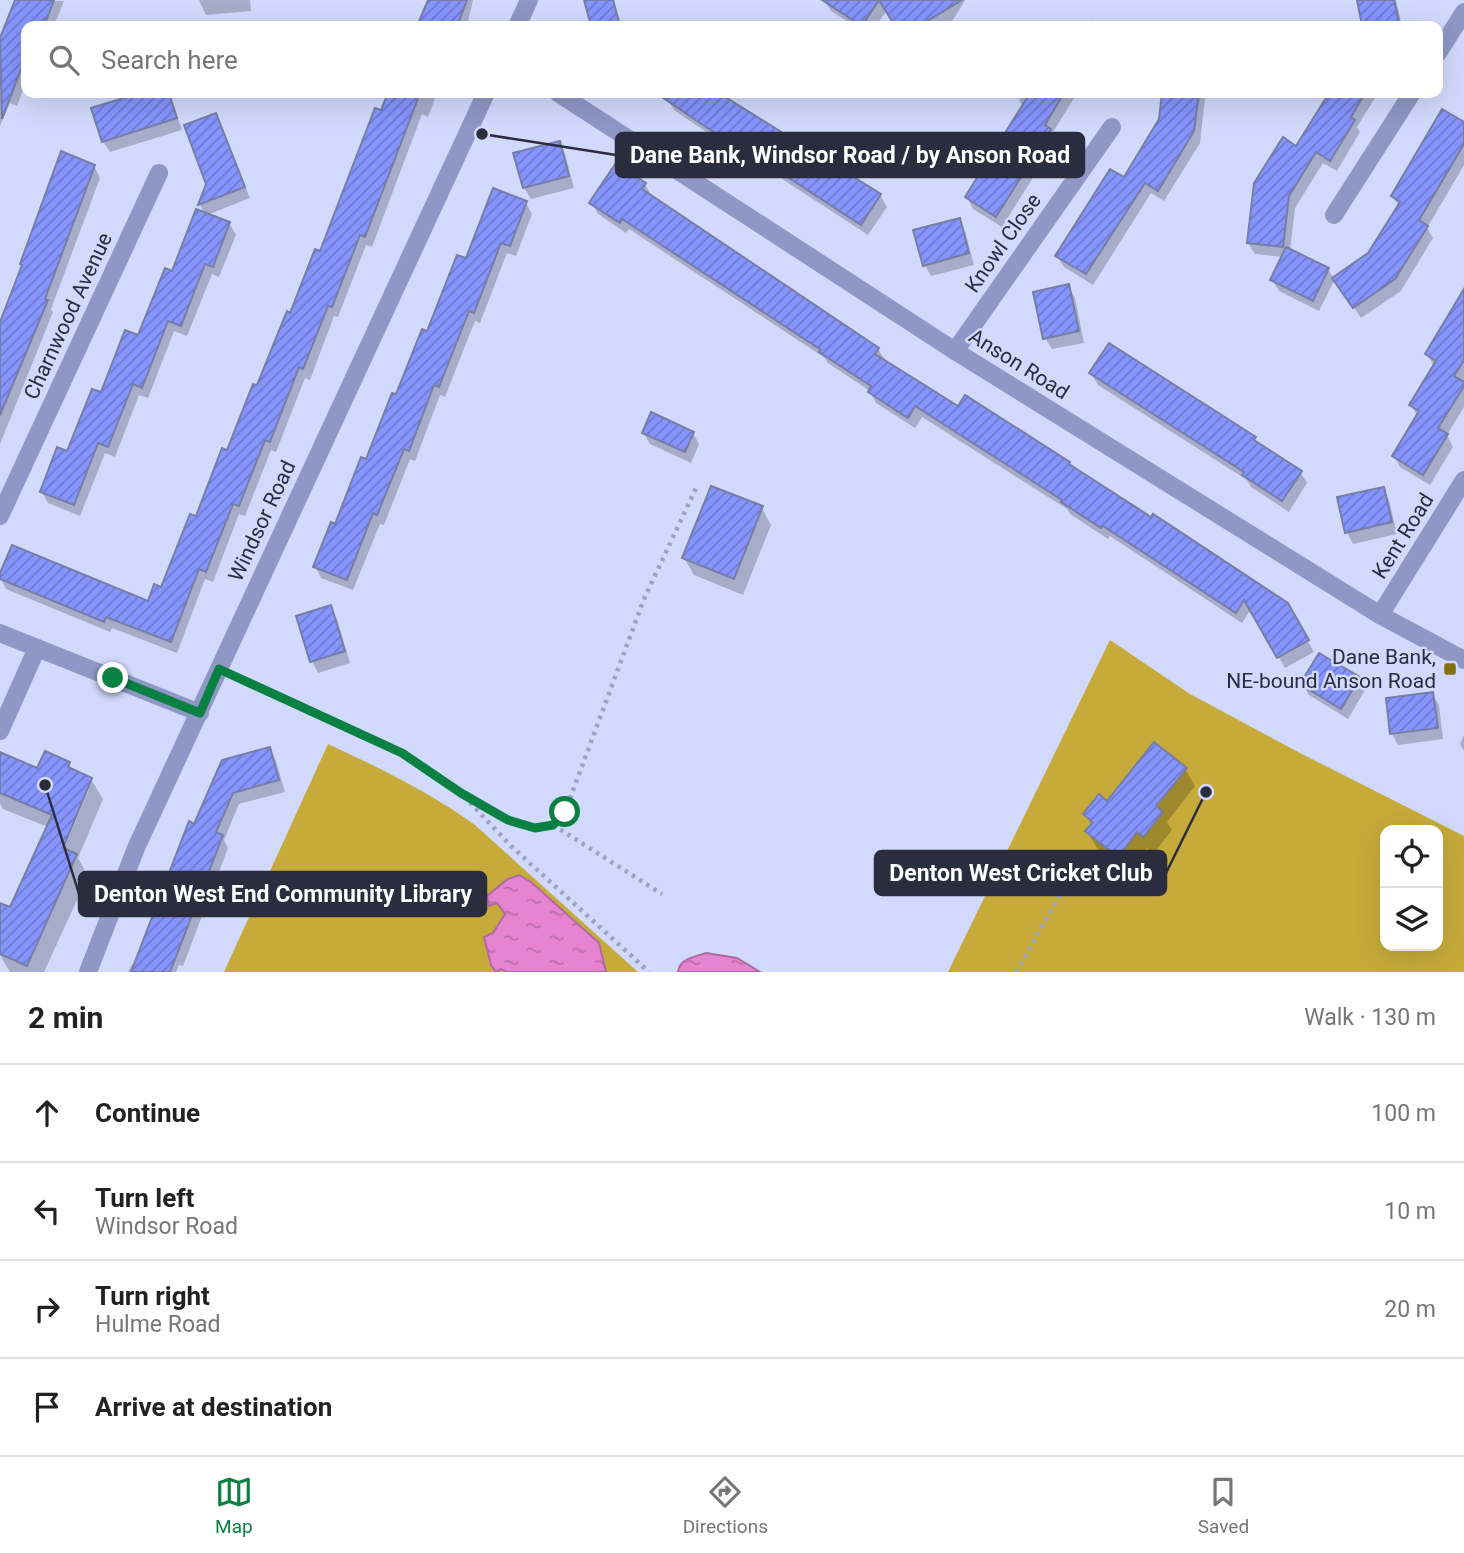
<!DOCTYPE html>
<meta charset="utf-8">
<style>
body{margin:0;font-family:Roboto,sans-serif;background:#f2f2f2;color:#222}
.controls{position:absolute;right:21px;bottom:21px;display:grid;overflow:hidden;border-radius:14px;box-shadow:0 7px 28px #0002}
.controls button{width:63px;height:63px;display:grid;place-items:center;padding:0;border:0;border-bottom:2px solid #e0e0e0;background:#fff;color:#222;font:35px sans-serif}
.stop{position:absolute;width:21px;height:21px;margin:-16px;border:5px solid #0b8043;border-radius:50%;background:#fff}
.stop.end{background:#0b8043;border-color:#fff;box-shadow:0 2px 7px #0008}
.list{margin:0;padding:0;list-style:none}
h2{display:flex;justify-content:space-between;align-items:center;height:91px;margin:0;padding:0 28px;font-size:30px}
h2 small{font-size:23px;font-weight:400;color:#767676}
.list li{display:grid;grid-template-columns:46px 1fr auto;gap:21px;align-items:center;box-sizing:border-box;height:98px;padding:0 28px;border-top:2px solid #e0e0e0}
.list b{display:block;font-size:26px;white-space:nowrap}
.list p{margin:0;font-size:23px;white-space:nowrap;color:#767676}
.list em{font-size:23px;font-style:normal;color:#767676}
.icon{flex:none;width:38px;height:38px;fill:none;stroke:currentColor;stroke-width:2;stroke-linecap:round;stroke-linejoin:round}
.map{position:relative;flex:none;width:1464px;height:972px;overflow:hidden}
.search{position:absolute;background:#fff;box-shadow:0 7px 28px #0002;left:21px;right:21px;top:21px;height:77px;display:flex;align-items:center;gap:18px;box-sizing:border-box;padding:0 24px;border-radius:14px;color:#767676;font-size:26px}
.sheet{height:483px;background:#fff}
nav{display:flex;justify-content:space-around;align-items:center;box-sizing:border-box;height:98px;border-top:2px solid #e0e0e0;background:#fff;font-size:19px;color:#767676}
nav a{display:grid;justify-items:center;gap:4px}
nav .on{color:#0b8043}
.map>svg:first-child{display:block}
</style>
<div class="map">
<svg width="1464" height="972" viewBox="0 0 1464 972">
<defs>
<pattern id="water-ripples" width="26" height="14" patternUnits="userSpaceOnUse" patternTransform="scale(1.75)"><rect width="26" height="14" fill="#e784d1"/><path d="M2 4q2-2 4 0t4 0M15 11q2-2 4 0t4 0" fill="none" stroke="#bb6cab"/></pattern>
<pattern id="building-hatch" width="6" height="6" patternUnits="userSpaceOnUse" patternTransform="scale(1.75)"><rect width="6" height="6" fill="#8695fe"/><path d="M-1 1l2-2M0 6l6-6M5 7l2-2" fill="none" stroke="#6e7acf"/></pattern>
</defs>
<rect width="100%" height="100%" fill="#d1d9fc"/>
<g fill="#c6ab3a" fill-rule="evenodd">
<path d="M1110,640L1190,694L1300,753L1464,836V972H948ZM1385,830H1438V946H1385Z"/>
<path d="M328,744C380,768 429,792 475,825L638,972H224Z"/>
</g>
<g fill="url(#water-ripples)" stroke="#ae6aa5" stroke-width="2">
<path d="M519,875L531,882L599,943L606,972H506L501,969L496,972L491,965L484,937L493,933L505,914L497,903L489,906L487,896L508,879Z"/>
<path d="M706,953L737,958L760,972H678C680,958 695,957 706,953Z"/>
</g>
<g fill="#0003" fill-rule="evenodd">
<path d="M17,0L64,1L54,26H26V82L17,106L10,103L0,126V41Z"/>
<path d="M199,0H250L251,11L206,15Z"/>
<path d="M429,0H473L467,26H419Z"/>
<path d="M602,0H612L622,26H593L587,4Z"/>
<path d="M824,0H965L953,20L943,26H896L887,10L876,26H854L831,11Z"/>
<path d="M1358,0H1396L1402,26H1364Z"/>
<path d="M1092,20L1095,26H1081Z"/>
<path d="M146,93H169L182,130L110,152L103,141L93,109Z"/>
<path d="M390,93H437L428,117L422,114L372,247L366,245L338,317L334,316L310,380L305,378L276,452L271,450L245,516L239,514L213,582L205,579L177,653L112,628L110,632L6,589L0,577L149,603L162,589L321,253Z"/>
<path d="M662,93H718L880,195L887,207L868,235L761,165L759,168L674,110L667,99L669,97Z"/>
<path d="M1024,93H1077L1052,134L1056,141L1002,227L973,209L967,197L1023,107L1019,100Z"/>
<path d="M1164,93H1202L1205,98L1200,143L1164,201L1151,193L1093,285L1064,267L1057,256L1124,179L1161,119Z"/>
<path d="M1325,93H1378L1357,127L1360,132L1337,171L1323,163L1295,208L1290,251L1328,269L1334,279L1369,255L1399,207L1393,196L1464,124V165L1427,228L1433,238L1401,291L1361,318L1335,279L1319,311L1279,291L1272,280L1283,257L1255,254L1248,243L1297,148L1328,98Z"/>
<path d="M215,115L250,198L207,215L229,223L236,235L219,277L212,274L187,336L174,331L148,398L139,395L115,457L105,453L80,516L48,503L42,492L68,453L102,394L139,337L205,214L200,205L208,184Z"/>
<path d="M559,143L565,154L574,188L531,199L524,188Z"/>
<path d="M94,166L100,178L51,309L53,312L0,444V325Z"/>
<path d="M645,184L651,195L878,349L885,360L958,409L1069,463L1072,467L1286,604L1314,652L1285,668L1251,609L1242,623L1110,536L1108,539L1070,514L1067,509L922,417L915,428L876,403L870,391L828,363L825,358L629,229L626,233L598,214L592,203Z"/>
<path d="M526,203L532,214L516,256L507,253L480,323L475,321L445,397L440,395L415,461L410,459L384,525L380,524L353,590L321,578L315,566L428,333L467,260Z"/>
<path d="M959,220L965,231L974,265L931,276L925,265Z"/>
<path d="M1068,286L1075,298L1084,343L1052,349L1045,338Z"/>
<path d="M1464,293V407L1447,435L1453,447L1430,485L1400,467L1394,456L1418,417L1411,405L1433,365L1427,354Z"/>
<path d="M1091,373L1254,438L1258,444L1300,472L1307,483L1289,512L1251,487L1247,480L1098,385Z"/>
<path d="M644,433H693L699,444L691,463L650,444Z"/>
<path d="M1383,489L1389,500L1397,534L1353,544L1347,532Z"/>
<path d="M762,508L771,525L743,595L694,575L684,558Z"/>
<path d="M330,607L337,619L350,663L318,673L312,661L298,617Z"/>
<path d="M1359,679L1365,690L1348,719L1309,695L1302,684Z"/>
<path d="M1432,694L1439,705L1443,739L1398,745L1392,734Z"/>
<path d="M1464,735V751L1460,744Z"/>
<path d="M270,749L276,761L285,792L239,804L224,840L228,848L183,966L179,965L176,972H128L132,964L135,965L195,826Z"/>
<path d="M69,764L73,772L91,779L103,799L78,858L88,876L44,972H10L0,955V905L10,910L48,827L3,809L0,803V770L38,771ZM85,789H89L61,856L58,855Z"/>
<path d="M1185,769L1195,786L1167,822L1172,830L1154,853L1147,848L1128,873L1097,848L1087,831L1092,826L1085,814Z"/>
</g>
<g fill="url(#building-hatch)" stroke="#767ea5" stroke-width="2">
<path d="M15,0H54L44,26H26V56L2,119L0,38Z"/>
<path d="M428,0H467L457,26H417Z"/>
<path d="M584,0H613L620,26H591Z"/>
<path d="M822,0H962L919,26H895L879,0L862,26Z"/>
<path d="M1357,0H1394L1400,26H1362Z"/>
<path d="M140,93H169L177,118L102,142L91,108Z"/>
<path d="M388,93H420L365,237L360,235L332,307L328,306L303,369L299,367L270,442L265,440L239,506L233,504L206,572L199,569L171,642L106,617L104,622L0,579V573L12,545L148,601L154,584L161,587L190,514L196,516L222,448L227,450L253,384L257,385L287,311L290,313L315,249L320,251L375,108L381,110Z"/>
<path d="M656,93H719L881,194L861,225L754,155L752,158Z"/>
<path d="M1030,93H1064L1045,125L1051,129L996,217L965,197Z"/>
<path d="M1162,93H1199L1194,131L1158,191L1145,183L1086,274L1055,256L1110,169L1124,177L1159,119Z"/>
<path d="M1329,93H1365L1351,117L1355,120L1330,161L1316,152L1289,196L1283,247L1247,243L1254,183L1283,137L1296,146Z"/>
<path d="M1442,109L1464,122V144L1419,220L1428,226L1395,279L1353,308L1332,278L1368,253L1400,202L1391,196Z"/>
<path d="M216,113L245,187L198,205L206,184L184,125Z"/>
<path d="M560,141L569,176L523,188L513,153Z"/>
<path d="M61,151L95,165L45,299L48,300L0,415V322L22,265L20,264Z"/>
<path d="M616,163L646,183L642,189L879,348L875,354L958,406L965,395L1070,462L1069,464L1151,517L1153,514L1288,603L1309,640L1277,658L1244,600L1236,613L1103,526L1101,528L1061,502L1062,500L915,406L908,418L868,392L871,386L819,352L821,350L622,219L620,223L589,203Z"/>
<path d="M493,188L527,201L510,246L501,243L474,313L469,311L439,387L434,385L409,451L404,449L377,515L373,513L347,580L313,567L331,522L335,524L361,457L366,459L392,393L396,394L422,329L427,331L457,255L466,258Z"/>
<path d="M196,209L230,222L213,267L205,264L181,326L168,321L142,388L133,384L108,447L98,443L74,505L40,492L57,447L67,451L92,389L101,392L125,330L138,335L165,268L172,271Z"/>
<path d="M960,218L969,253L923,266L913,230Z"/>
<path d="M1286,247L1329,268L1313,301L1270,280Z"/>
<path d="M1069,284L1079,331L1043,339L1033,292Z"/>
<path d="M1464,289V360L1454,376L1464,382V386L1438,428L1448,434L1423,475L1392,456L1419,411L1409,405L1436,361L1425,354Z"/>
<path d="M1109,343L1256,437L1254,440L1302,471L1282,501L1242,475L1244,472L1089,373Z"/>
<path d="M651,412L694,432L685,452L642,433Z"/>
<path d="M711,486L763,506L734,579L682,558Z"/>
<path d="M1384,487L1392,522L1345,533L1337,497Z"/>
<path d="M331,605L345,651L310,662L296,616Z"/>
<path d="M1319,653L1360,677L1341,709L1300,684Z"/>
<path d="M1433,692L1438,728L1390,734L1386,698Z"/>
<path d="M1154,742L1187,768L1156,806L1163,812L1143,837L1137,832L1118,857L1085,831L1093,822L1083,814L1099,794L1107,801Z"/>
<path d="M270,747L279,780L233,793L216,832L223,835L170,972H131L189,821L194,824L222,760Z"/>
<path d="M45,751L70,762L68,767L92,778L63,848L77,854L27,966L0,954V903L10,907L52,815L0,793V752L37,768Z"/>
</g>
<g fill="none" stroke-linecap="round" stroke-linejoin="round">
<g stroke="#9da4c1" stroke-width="4.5" stroke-dasharray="3.5 5" stroke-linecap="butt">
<path d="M239,678L402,753L461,793L511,846L649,972"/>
<path d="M465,795C486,807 530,838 553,824C558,822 562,815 565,812L644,599L697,486"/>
<path d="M553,825L662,894"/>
<path d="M1016,972L1079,862"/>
</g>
<g stroke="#8e97c5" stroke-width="18">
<path d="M517,26L529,0"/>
<path d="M1438,53L1464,12"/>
<path d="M558,93L955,351L1380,615L1464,660"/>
<path d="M1334,215L1412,93"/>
<path d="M955,351L1112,127"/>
<path d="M0,516L159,173"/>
<path d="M1380,615L1464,480"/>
<path d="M0,633L200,713"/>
<path d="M0,731L37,648"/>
<path d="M88,972L136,848L486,93"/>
</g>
</g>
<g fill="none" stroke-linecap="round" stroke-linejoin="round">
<path stroke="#0b8043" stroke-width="9" d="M113,678L200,713L219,669L402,753L461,793L508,820L535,828L553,825L565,812"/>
</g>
<rect fill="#857011" stroke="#d1d9fc" stroke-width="2.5" x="1443" y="662" width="14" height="14" rx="3.5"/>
<g text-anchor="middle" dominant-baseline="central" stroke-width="5" stroke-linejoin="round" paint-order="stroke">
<g font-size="21" fill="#292d3d" stroke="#d1d9fc">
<text transform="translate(1003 243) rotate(-55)">Knowl Close</text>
<text transform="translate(68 316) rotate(-65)">Charnwood Avenue</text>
<text transform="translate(1019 364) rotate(32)">Anson Road</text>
<text transform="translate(262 521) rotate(-65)">Windsor Road</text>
<text transform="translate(1403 536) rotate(-58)">Kent Road</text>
</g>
<g font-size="21" fill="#292d3d" stroke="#d1d9fc" text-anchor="end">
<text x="1436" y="657">Dane Bank,<tspan x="1436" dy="24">NE-bound Anson Road</tspan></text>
</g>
</g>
<path fill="none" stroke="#292d3d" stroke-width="2.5" d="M482 134L616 155M1206 792L1166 873M45 785L79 894"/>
<g fill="#292d3d" stroke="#d1d9fc" stroke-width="2.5">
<circle cx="482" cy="134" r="7"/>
<circle cx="1206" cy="792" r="7"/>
<circle cx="45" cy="785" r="7"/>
</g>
<g fill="#292d3d" stroke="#292d3d" stroke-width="2.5">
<rect x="616" y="133" width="468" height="44" rx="7"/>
<rect x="875" y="851" width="291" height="44" rx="7"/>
<rect x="79" y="872" width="407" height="44" rx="7"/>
</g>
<g font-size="23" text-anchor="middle" font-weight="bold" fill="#fff">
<text x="850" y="163">Dane Bank, Windsor Road / by Anson Road</text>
<text x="1021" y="881">Denton West Cricket Club</text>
<text x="283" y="902">Denton West End Community Library</text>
</g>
</svg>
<div class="controls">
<button><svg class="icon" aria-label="locate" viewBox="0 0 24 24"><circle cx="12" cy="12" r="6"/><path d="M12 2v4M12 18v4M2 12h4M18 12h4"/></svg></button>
<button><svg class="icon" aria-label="layers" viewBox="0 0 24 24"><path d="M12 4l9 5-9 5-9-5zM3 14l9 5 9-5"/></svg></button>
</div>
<div class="stop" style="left:565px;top:812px"></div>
<div class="stop end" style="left:113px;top:678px"></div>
<div class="search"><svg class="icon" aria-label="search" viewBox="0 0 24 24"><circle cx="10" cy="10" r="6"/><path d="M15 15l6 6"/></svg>Search here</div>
</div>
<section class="sheet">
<h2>2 min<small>Walk · 130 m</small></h2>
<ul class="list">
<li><svg class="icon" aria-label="ahead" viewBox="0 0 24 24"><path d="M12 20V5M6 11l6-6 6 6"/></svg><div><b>Continue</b></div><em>100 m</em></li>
<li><svg class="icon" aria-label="left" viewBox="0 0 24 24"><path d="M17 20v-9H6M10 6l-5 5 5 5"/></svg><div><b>Turn left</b><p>Windsor Road</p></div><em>10 m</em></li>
<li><svg class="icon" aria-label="right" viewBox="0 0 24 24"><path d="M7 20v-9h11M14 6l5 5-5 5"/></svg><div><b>Turn right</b><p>Hulme Road</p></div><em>20 m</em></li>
<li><svg class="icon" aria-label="arrive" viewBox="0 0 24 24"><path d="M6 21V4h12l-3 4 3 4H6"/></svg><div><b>Arrive at destination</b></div></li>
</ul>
</section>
<nav>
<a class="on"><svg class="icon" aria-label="map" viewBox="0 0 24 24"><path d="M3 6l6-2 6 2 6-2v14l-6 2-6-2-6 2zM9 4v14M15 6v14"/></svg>Map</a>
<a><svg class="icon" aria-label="directions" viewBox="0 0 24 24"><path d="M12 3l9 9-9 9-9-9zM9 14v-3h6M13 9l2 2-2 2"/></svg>Directions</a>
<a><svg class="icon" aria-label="saved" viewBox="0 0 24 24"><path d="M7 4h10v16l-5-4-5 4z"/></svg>Saved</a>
</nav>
